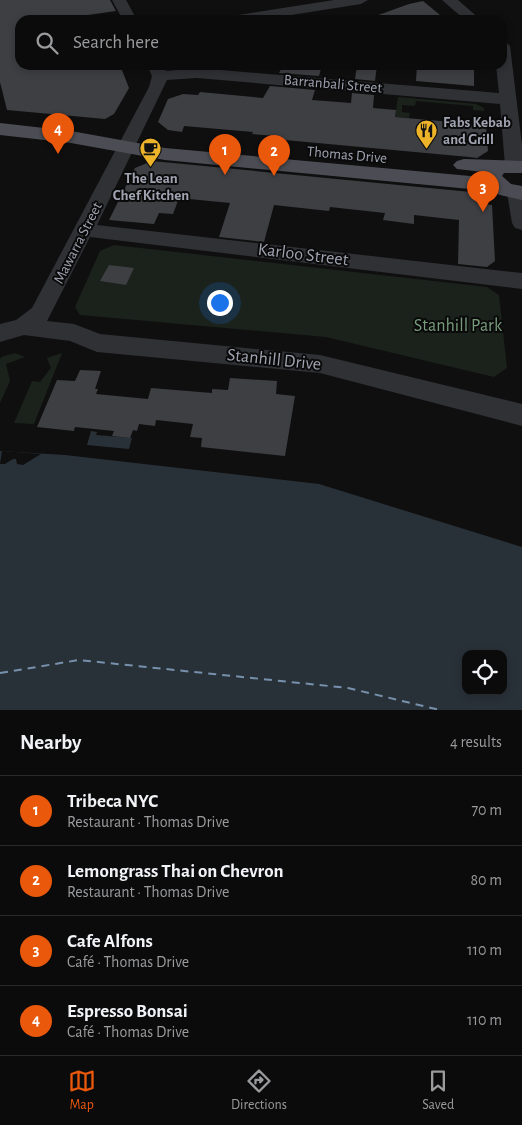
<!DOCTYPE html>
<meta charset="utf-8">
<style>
body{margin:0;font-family:"Alegreya Sans",sans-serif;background:#19191a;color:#f1f3f6}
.controls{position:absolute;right:15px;bottom:15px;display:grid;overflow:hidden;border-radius:10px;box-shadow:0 2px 8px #0003}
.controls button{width:45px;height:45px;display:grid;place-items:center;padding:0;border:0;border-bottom:1px solid #2b2b2d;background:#0b0b0c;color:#f1f3f6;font:25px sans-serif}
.you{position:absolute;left:219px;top:302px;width:18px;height:18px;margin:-12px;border:4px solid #fff;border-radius:50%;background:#1a73e8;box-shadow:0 0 0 8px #1a73e833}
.badge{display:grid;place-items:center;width:32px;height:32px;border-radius:50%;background:#ea580c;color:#fff;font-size:16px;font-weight:700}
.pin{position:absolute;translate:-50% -41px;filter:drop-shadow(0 1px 2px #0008)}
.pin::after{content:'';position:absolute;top:26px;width:18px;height:15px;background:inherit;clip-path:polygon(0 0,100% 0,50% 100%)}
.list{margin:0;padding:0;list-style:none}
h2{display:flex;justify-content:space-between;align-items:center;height:65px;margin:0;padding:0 20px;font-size:21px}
h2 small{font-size:16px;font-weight:400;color:#9a9b9d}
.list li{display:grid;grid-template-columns:32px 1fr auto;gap:15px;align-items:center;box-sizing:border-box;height:70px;padding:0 20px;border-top:1px solid #2b2b2d}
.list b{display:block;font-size:19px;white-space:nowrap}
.list p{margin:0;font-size:16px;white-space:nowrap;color:#9a9b9d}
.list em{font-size:16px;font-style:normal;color:#9a9b9d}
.icon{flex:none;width:28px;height:28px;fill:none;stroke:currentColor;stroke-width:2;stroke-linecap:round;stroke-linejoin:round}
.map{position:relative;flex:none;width:522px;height:710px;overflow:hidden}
.search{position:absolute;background:#0b0b0c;box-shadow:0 2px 8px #0003;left:15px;right:15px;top:15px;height:55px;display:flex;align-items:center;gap:12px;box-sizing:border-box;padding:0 18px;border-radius:15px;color:#9a9b9d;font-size:19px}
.sheet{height:345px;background:#0b0b0c}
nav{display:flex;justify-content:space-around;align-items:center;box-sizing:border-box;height:70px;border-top:1px solid #2b2b2d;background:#0b0b0c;font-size:14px;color:#9a9b9d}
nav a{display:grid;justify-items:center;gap:2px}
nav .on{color:#ea580c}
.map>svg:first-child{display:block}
</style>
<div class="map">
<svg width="522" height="710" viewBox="0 0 522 710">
<rect width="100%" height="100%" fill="#0f0f10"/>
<g fill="#1b221c">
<path d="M398,97L476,104L484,108V111L473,110V106L416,101L415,106L402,105V112L410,113L409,118L395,117Z"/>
<path d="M114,245L487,287L499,295L507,368L494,377L326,337L80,315L75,307L100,251Z"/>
<path d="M15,353L25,357L6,364L10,381L0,403V360L1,357Z"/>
<path d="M62,353L34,424L14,423L32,381L40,382L51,368L47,358Z"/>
</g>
<g fill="#293138" fill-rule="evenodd">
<path d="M91,431L97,432L96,435L132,438L129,449L87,445Z"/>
<path d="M0,451L65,455L319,484L522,547V710H0ZM466,654H503V691H466Z"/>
</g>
<path fill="#0f0f10" d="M2,451L41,454L23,465L17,464L16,459H13L5,464H0Z"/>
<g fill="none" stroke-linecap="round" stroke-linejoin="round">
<path stroke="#7791ac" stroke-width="2" stroke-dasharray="8 6" stroke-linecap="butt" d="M0,673L79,660L348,688L440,710"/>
</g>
<g fill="#3e3f43">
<path d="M0,0H110L116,11L88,15L89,20H20V67L120,65L129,88L114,114L105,119L7,110L0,82Z"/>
<path d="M423,1L446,20H370V18L409,4Z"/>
<path d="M283,65H322L319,76L279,73Z"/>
<path d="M357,65H377L375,81L355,79Z"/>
<path d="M417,65H474V86L416,81Z"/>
<path d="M270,86L315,90L312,100L351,103L352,93L374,95L373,108L396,110L395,117L486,125L488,151L477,158L469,157L274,139L276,136L252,134L253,132L184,126L182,132L168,130L158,122L168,99L183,94L198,95L200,92L263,98Z"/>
<path d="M152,161L481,193L482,204L492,205L495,261L487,267L458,264L459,220L414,215V224L383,220L385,213L330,207L329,211L274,205L264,242L219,237L230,203L179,198L173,214L159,213L154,224L109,220L135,168Z"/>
<path d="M109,265L134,268L126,285L100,281Z"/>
<path d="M80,370L101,371L95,389H98L96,394L148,399L151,388L212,393V389L228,390L230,378L277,381L276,394L295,396L285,456L201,447L202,438L190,437L193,424L156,420L155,426L139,424L137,431L133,430L130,438L112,436L114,431L75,427L74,431L37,427L57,380L75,381Z"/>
</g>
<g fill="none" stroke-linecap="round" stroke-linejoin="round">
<g fill="#303135" fill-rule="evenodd">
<path d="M112,0H126L137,20H123Z"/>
<path d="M334,0H368L361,4L260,20H225L227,17L232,16Z"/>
<path d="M442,0H458L481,20H465Z"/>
<path d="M502,41L507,43L510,46L522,145V170L515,172L508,170L505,166L500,104L197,78L167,80L97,225L522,273V289L90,237L47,321L74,324L100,334L320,355L522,404V426L320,373L97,352L70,341L24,335L0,342V324L16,320L32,308L149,87L152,76L147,65H163L166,71L197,68L499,93L496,65H502Z"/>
<path d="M517,187L522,188V230L515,228L512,223L507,193L510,189Z"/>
</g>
<path fill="#4c4d54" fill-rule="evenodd" d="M0,123L71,131L165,148L481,177L483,172L457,169L453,165L457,161L464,159L522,161V173H504L502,176L511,184L522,186V200L500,195L491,191L165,160L71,143L0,135Z"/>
</g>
<defs>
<symbol id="restaurant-pin" viewBox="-11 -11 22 30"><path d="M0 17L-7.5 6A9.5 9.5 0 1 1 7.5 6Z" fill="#edb42a" stroke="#0a0a0b"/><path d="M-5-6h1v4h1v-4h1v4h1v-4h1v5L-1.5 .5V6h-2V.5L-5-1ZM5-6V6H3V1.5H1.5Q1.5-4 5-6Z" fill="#111"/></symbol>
<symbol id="cafe-pin" viewBox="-11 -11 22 30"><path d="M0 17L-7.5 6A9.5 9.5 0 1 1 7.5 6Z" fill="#edb42a" stroke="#0a0a0b"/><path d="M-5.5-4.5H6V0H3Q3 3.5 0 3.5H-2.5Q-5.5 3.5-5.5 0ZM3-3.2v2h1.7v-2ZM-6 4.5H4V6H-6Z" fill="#111"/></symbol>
</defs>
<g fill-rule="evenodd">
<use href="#restaurant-pin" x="414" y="118" width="25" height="34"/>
<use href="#cafe-pin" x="138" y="136" width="25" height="34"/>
</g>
<g text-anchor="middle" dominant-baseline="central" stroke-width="4" stroke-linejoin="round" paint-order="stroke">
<g font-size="15" fill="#a0a4b1" stroke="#0a0a0b">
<text transform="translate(333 84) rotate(5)">Barranbali Street</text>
<text transform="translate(347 155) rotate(5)">Thomas Drive</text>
<text transform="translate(78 243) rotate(-63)">Mawarra Street</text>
</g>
<g font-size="15" font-weight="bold" fill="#a0a4b1" stroke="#0a0a0b" text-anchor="start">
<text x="443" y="122">Fabs Kebab<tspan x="443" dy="17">and Grill</tspan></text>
<text x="151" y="178" text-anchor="middle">The Lean<tspan x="151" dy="17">Chef Kitchen</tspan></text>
</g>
<g font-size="18" fill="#a0a4b1" stroke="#0a0a0b">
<text transform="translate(303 255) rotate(7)">Karloo Street</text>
<text transform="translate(274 360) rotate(6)">Stanhill Drive</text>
</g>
<g font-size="18" fill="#779c7b" stroke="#0a0a0b">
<text x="458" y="326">Stanhill Park</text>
</g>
</g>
</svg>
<div class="controls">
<button><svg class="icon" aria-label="locate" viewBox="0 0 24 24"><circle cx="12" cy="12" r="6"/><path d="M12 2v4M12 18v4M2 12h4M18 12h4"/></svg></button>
</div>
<div class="you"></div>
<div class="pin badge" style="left:225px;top:175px">1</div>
<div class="pin badge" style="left:274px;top:176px">2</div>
<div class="pin badge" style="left:483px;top:212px">3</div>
<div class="pin badge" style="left:58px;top:154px">4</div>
<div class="search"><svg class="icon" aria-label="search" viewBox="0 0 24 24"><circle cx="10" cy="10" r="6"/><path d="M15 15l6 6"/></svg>Search here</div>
</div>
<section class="sheet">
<h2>Nearby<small>4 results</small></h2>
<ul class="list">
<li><span class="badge">1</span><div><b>Tribeca NYC</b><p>Restaurant · Thomas Drive</p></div><em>70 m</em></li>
<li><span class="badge">2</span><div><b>Lemongrass Thai on Chevron</b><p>Restaurant · Thomas Drive</p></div><em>80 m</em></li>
<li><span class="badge">3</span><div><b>Cafe Alfons</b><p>Café · Thomas Drive</p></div><em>110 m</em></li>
<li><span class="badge">4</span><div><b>Espresso Bonsai</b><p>Café · Thomas Drive</p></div><em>110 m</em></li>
</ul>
</section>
<nav>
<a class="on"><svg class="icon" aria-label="map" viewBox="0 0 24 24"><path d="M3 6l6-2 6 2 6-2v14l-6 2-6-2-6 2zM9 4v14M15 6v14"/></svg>Map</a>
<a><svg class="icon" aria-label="directions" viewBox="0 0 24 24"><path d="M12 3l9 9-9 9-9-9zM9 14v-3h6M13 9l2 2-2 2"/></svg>Directions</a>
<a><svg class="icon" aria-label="saved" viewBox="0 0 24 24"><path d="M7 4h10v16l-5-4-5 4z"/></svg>Saved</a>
</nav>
